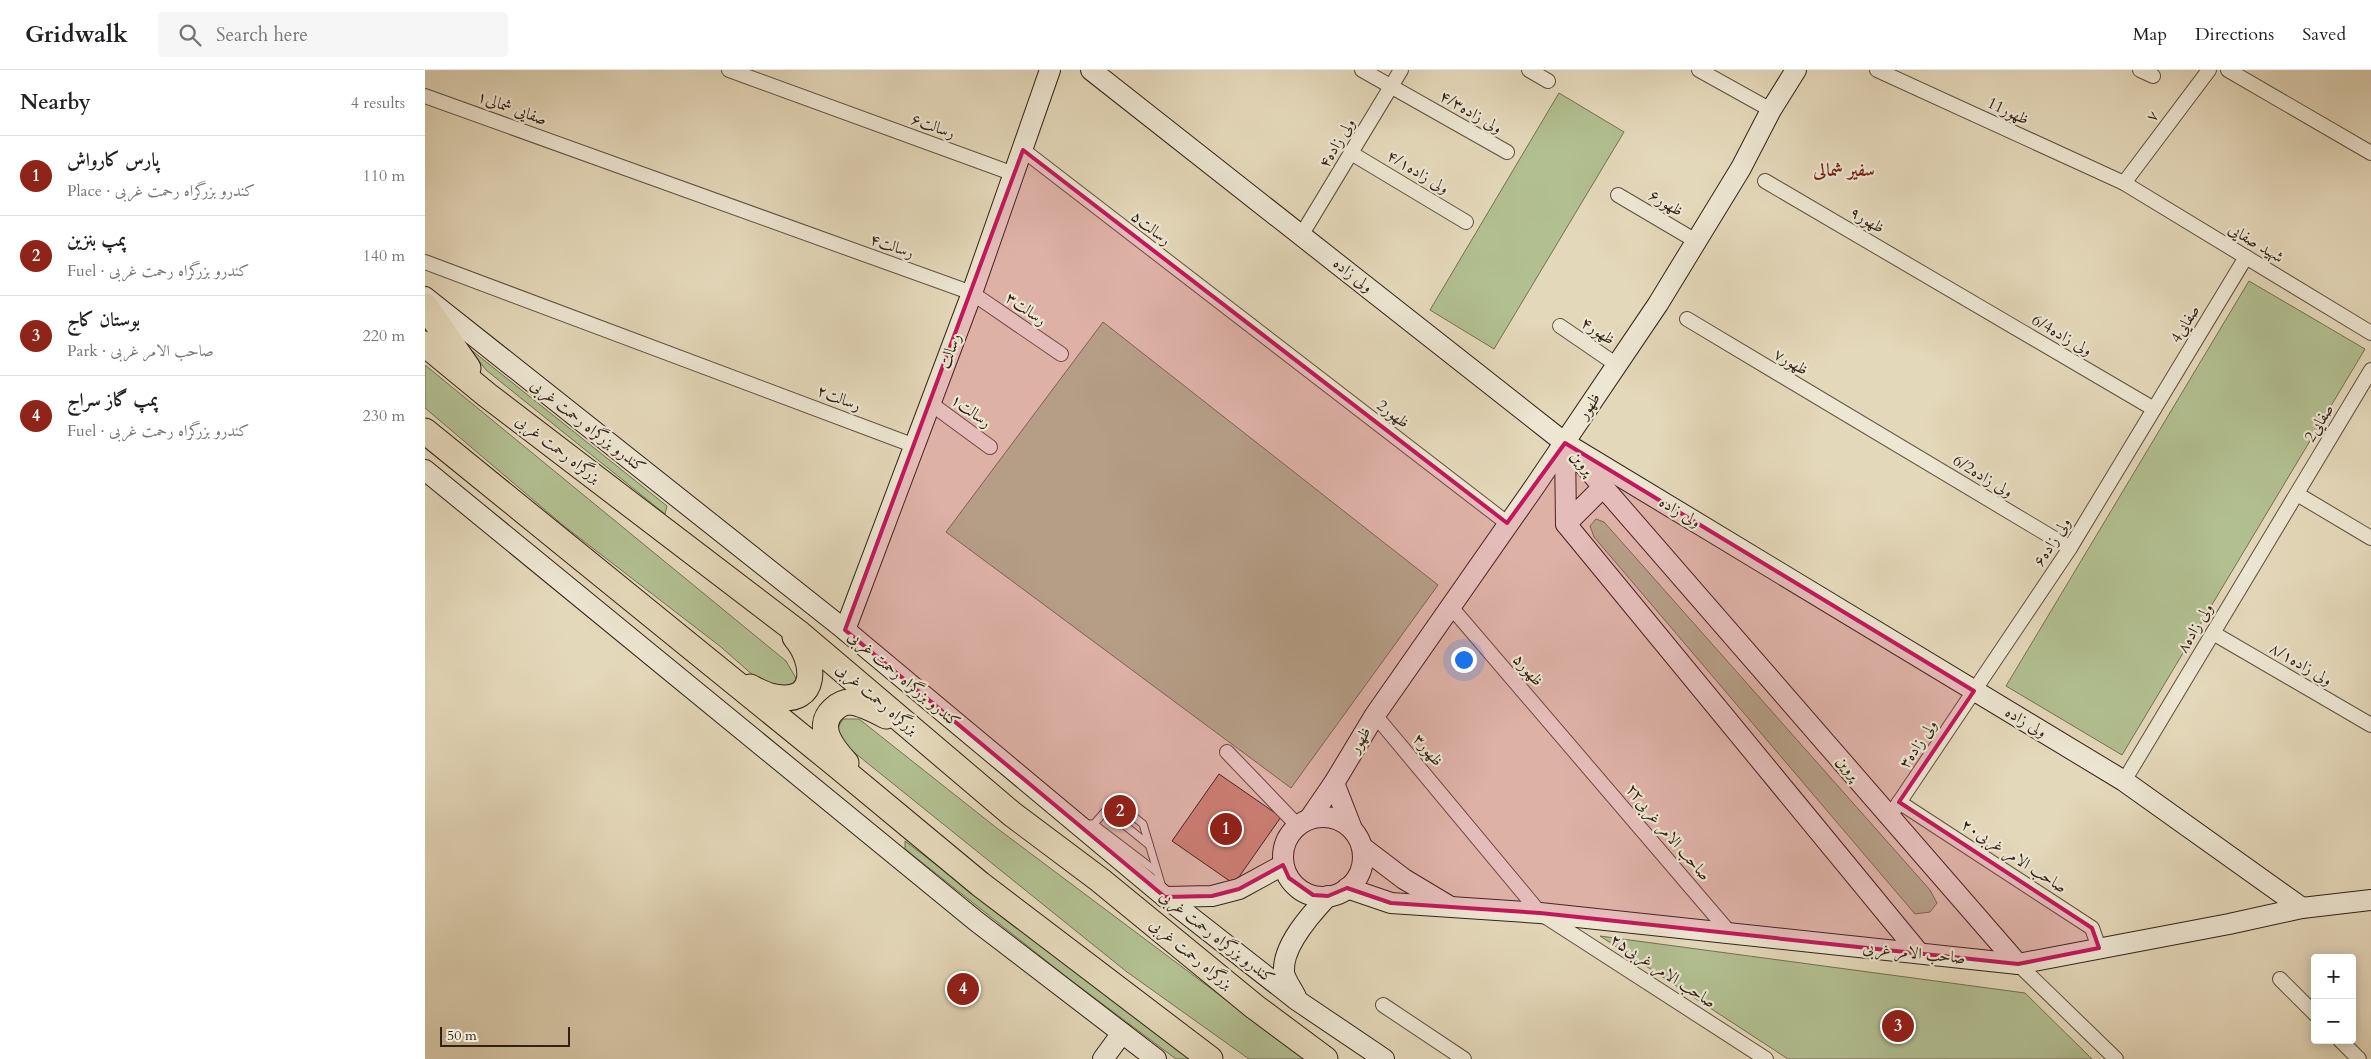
<!DOCTYPE html>
<meta charset="utf-8">
<style>
body{margin:0;font-family:Cardo,Amiri,serif;background:#f6f6f6;color:#202124}
.controls{position:absolute;right:15px;bottom:15px;display:grid;overflow:hidden;border-radius:5px;box-shadow:0 2px 12px #0003}
.controls button{width:45px;height:45px;display:grid;place-items:center;padding:0;border:0;border-bottom:1px solid #e0e0e0;background:#fff;color:#202124;font:25px sans-serif}
.scale{position:absolute;left:15px;bottom:12px;width:130px;box-sizing:border-box;padding-left:5px;border:2px solid #322216;border-top:0;font-size:14px;line-height:18px;white-space:nowrap;color:#322216;-webkit-text-stroke:4px #ede6d2;paint-order:stroke}
.you{position:absolute;left:1038px;top:589px;width:18px;height:18px;margin:-12px;border:4px solid #fff;border-radius:50%;background:#1a73e8;box-shadow:0 0 0 8px #1a73e833}
.badge{display:grid;place-items:center;width:32px;height:32px;border-radius:50%;background:#8f2418;color:#fff;font-size:16px;font-weight:700}
.pin{position:absolute;translate:-50% -50%;border:2px solid #fff;box-shadow:0 1px 5px #0006}
.list{margin:0;padding:0;list-style:none}
h2{display:flex;justify-content:space-between;align-items:center;height:65px;margin:0;padding:0 20px;font-size:21px}
h2 small{font-size:16px;font-weight:400;color:#757577}
.list li{display:grid;grid-template-columns:32px 1fr auto;gap:15px;align-items:center;box-sizing:border-box;height:80px;padding:0 20px;border-top:1px solid #e0e0e0}
.list b{display:block;font-size:19px;white-space:nowrap}
.list p{margin:0;font-size:16px;white-space:nowrap;color:#757577}
.list em{font-size:16px;font-style:normal;color:#757577}
.icon{flex:none;width:28px;height:28px;fill:none;stroke:currentColor;stroke-width:2;stroke-linecap:round;stroke-linejoin:round}
.map{position:relative;flex:none;width:1946px;height:989px;overflow:hidden}
header{display:flex;align-items:center;gap:30px;box-sizing:border-box;height:70px;padding:0 25px;background:#fff;border-bottom:1px solid #e0e0e0}
header strong{font-size:24px}
nav{display:flex;gap:28px;margin-inline-start:auto;font-size:18px}
.search{width:350px;height:45px;background:#f6f6f6;display:flex;align-items:center;gap:12px;box-sizing:border-box;padding:0 18px;border-radius:5px;color:#757577;font-size:19px}
main{display:flex}
aside{flex:1;background:#fff}
.map>svg:first-child{display:block}
</style>
<header>
<strong>Gridwalk</strong>
<div class="search"><svg class="icon" aria-label="search" viewBox="0 0 24 24"><circle cx="10" cy="10" r="6"/><path d="M15 15l6 6"/></svg>Search here</div>
<nav><a>Map</a><a>Directions</a><a>Saved</a></nav>
</header>
<main>
<aside>
<h2>Nearby<small>4 results</small></h2>
<ul class="list">
<li><span class="badge">1</span><div><b>پارس کارواش</b><p>Place · کندرو بزرگراه رحمت غربی</p></div><em>110 m</em></li>
<li><span class="badge">2</span><div><b>پمپ بنزین</b><p>Fuel · کندرو بزرگراه رحمت غربی</p></div><em>140 m</em></li>
<li><span class="badge">3</span><div><b>بوستان کاج</b><p>Park · صاحب الامر غربی</p></div><em>220 m</em></li>
<li><span class="badge">4</span><div><b>پمپ گاز سراج</b><p>Fuel · کندرو بزرگراه رحمت غربی</p></div><em>230 m</em></li>
</ul>
</aside>
<div class="map">
<svg width="1946" height="989" viewBox="0 0 1946 989">
<rect width="100%" height="100%" fill="#e4d8ba"/>
<filter id="stains"><feTurbulence type="fractalNoise" baseFrequency=".004" numOctaves="4"/><feColorMatrix values="0 0 0 0 .2 0 0 0 0 .09 0 0 0 0 .02 0 0 0 .5 -.17"/></filter>
<radialGradient id="worn" r=".72"><stop offset=".6" stop-color="#630" stop-opacity="0"/><stop offset="1" stop-color="#630" stop-opacity=".3"/></radialGradient>
<g fill="#b2bf91" stroke="#727054">
<path d="M1134,23L1199,62L1069,279L1005,240Z"/>
<path d="M1824,211L1940,279L1697,685L1581,616Z"/>
<path d="M678,252L1013,515L866,718L521,462Z"/>
<path d="M45,279L242,436L240,444L61,300Z"/>
<path d="M0,295L361,591L372,610L367,617L338,614L296,577L139,456L0,338Z"/>
<path d="M1171,449L1179,452L1505,820L1512,833L1505,842L1490,844L1169,467L1165,456Z"/>
<path d="M418,649H434L573,759L880,989H824L702,902L415,671L412,659Z"/>
<path d="M480,771L766,989H751L643,908L480,779Z"/>
<path d="M1175,866L1600,923L1667,989H1363Z"/>
</g>
<path fill="#ce967a" stroke="#322216" d="M794,704L856,747L809,814L747,771Z"/>
<g fill="none" stroke-linecap="round" stroke-linejoin="round">
<defs>
<g id="lane">
<path d="M681,740L724,775"/>
<path d="M660,754H669L689,731L718,754L737,817"/>
<path d="M669,754L732,802"/>
</g>
<g id="street">
<path d="M304,0L589,104"/>
<path d="M937,0L1082,82"/>
<path d="M1104,0L1123,11"/>
<path d="M1274,0L1346,40"/>
<path d="M1452,0L1699,113L1946,263"/>
<path d="M1715,0L1728,6"/>
<path d="M1803,0L1946,83"/>
<path d="M0,26L547,223L636,284"/>
<path d="M598,80L1082,453"/>
<path d="M926,83L1041,152"/>
<path d="M1340,111L1729,339"/>
<path d="M1699,113L1784,0"/>
<path d="M1193,125L1271,171"/>
<path d="M877,164L976,0"/>
<path d="M0,192L490,376"/>
<path d="M1262,249L1645,478"/>
<path d="M1135,256L1192,295"/>
<path d="M505,333L565,377"/>
<path d="M1872,424L1946,468"/>
<path d="M1026,537L1305,863"/>
<path d="M1788,563L1946,655"/>
<path d="M950,645L1115,843L1341,989"/>
<path d="M802,682L872,755"/>
<path d="M1699,711L1946,300"/>
<path d="M1474,732L1667,858L1674,878"/>
<path d="M1465,746L1645,478L1821,187"/>
<path d="M1593,894L1691,989"/>
<path d="M1855,909L1890,944"/>
<path d="M958,935L1039,989"/>
<path d="M1915,970L1934,989"/>
</g>
<g id="secondary">
<path d="M666,0L1140,373L1699,711L1877,838"/>
<path d="M0,227L420,560L740,827L873,931L959,989"/>
<path d="M1140,373L1141,454L1494,883"/>
<path d="M1153,388L1593,894"/>
<path d="M0,400L551,851L731,989"/>
<path d="M1141,454L1178,417"/>
<path d="M420,560L547,223L625,0"/>
<path d="M909,713L927,759"/>
<circle cx="898" cy="787" r="40"/>
<path d="M885,748L909,713L950,645L1110,416L1233,234L1316,98L1346,40L1371,0"/>
<path d="M937,777L979,809L1024,836"/>
<path d="M922,818L966,833L1115,843L1593,894L1804,854L1877,838L1946,830"/>
<path d="M740,827L787,826L814,819L858,795"/>
<path d="M871,927C868,920 860,910 859,902C857,876 886,844 903,826"/>
<path d="M678,989L697,963"/>
</g>
<g id="highway">
<path d="M0,236L43,298"/>
<path d="M0,274L62,325L375,564L587,744L675,810L830,937L900,989"/>
<path d="M0,361L414,697L555,814L785,989"/>
<path d="M325,617C333,621 341,626 350,627C394,635 391,591 370,567"/>
<path d="M421,693C408,679 390,657 408,640C413,635 418,632 425,632C437,633 450,640 461,646"/>
</g>
</defs>
<use href="#lane" stroke="#5e503f" stroke-width="9"/>
<use href="#street" stroke="#5e503f" stroke-width="16"/>
<use href="#secondary" stroke="#322216" stroke-width="22"/>
<use href="#highway" stroke="#322216" stroke-width="27"/>
<use href="#lane" stroke="#ede6d2" stroke-width="7"/>
<use href="#street" stroke="#ede6d2" stroke-width="14"/>
<use href="#secondary" stroke="#ede6d2" stroke-width="20"/>
<use href="#highway" stroke="#e4d8ba" stroke-width="25"/>
</g>
<path fill="#c2185b" fill-opacity="0.2" stroke="#c2185b" stroke-width="4" stroke-linejoin="round" d="M598,80L1082,453L1140,373L1549,621L1474,732L1667,858L1674,878L1593,894L1115,843L966,833L922,818L903,826L888,825L864,808L858,795L814,819L787,826L740,827L420,560Z"/>
<g text-anchor="middle" dominant-baseline="central" stroke-width="4.5" stroke-linejoin="round" paint-order="stroke">
<g font-size="16" fill="#322216" stroke="#ede6d2">
<text transform="translate(87 38) rotate(20)">صفایی شمالی۱</text>
<text transform="translate(1583 41) rotate(25)">11ظهور</text>
<text transform="translate(1046 42) rotate(30)">ولی زاده۴/۳</text>
<text transform="translate(1727 46) rotate(-53)">۷</text>
<text transform="translate(508 56) rotate(20)">رسالت۶</text>
<text transform="translate(912 73) rotate(-59)">ولی زاده۴</text>
<text transform="translate(993 102) rotate(31)">ولی زاده۴/۱</text>
<text transform="translate(1241 133) rotate(31)">ظهور۶</text>
<text transform="translate(1442 150) rotate(30)">ظهور۹</text>
<text transform="translate(726 158) rotate(38)">رسالت۵</text>
<text transform="translate(1831 173) rotate(31)">شهید صفایی</text>
<text transform="translate(467 176) rotate(19)">رسالت۴</text>
<text transform="translate(928 205) rotate(38)">ولی زاده</text>
<text transform="translate(601 239) rotate(35)">رسالت۳</text>
<text transform="translate(1760 254) rotate(-59)">4صفایی</text>
<text transform="translate(1173 261) rotate(34)">ظهور۴</text>
<text transform="translate(1637 265) rotate(30)">6/4ولی زاده</text>
<text transform="translate(525 281) rotate(-70)">رسالت</text>
<text transform="translate(1366 292) rotate(31)">ظهور۷</text>
<text transform="translate(414 328) rotate(21)">رسالت۲</text>
<text transform="translate(1164 336) rotate(-56)">ظهور</text>
<text transform="translate(546 341) rotate(36)">رسالت۱</text>
<text transform="translate(968 344) rotate(37)">2ظهور</text>
<text transform="translate(1894 353) rotate(-59)">2صفایی</text>
<text transform="translate(163 356) rotate(38)">کندرو بزرگراه رحمت غربی</text>
<text transform="translate(133 379) rotate(37)">بزرگراه رحمت غربی</text>
<text transform="translate(1157 393) rotate(49)">پروین</text>
<text transform="translate(1558 406) rotate(31)">6/2ولی زاده</text>
<text transform="translate(1255 442) rotate(31)">ولی زاده</text>
<text transform="translate(1627 472) rotate(-57)">ولی زاده۶</text>
<text transform="translate(1770 558) rotate(-59)">ولی زاده۸</text>
<text transform="translate(1876 594) rotate(30)">ولی زاده۸/۱</text>
<text transform="translate(1103 600) rotate(49)">ظهور۵</text>
<text transform="translate(479 609) rotate(40)">کندرو بزرگراه رحمت غربی</text>
<text transform="translate(452 629) rotate(40)">بزرگراه رحمت غربی</text>
<text transform="translate(1601 652) rotate(31)">ولی زاده</text>
<text transform="translate(935 670) rotate(-59)">ظهور</text>
<text transform="translate(1493 674) rotate(-56)">ولی زاده۳</text>
<text transform="translate(1003 680) rotate(50)">ظهور۳</text>
<text transform="translate(1423 698) rotate(49)">پروین</text>
<text transform="translate(1243 763) rotate(49)">صاحب الامر غربی٢٢</text>
<text transform="translate(1589 786) rotate(33)">صاحب الامر غربی۲۰</text>
<text transform="translate(792 867) rotate(38)">کندرو بزرگراه رحمت غربی</text>
<text transform="translate(1489 883) rotate(6)">صاحب الامر غربی</text>
<text transform="translate(766 884) rotate(39)">بزرگراه رحمت غربی</text>
<text transform="translate(1238 901) rotate(33)">صاحب الامر غربی۲۵</text>
</g>
<g font-size="18" font-weight="bold" fill="#7a1f14" stroke="#ede6d2">
<text x="1419" y="100">سفیر شمالی</text>
</g>
</g>
<rect width="100%" height="100%" filter="url(#stains)"/>
<rect width="100%" height="100%" fill="url(#worn)"/>
</svg>
<div class="controls">
<button>+</button>
<button>−</button>
</div>
<div class="scale">50 m</div>
<div class="you"></div>
<div class="pin badge" style="left:801px;top:759px">1</div>
<div class="pin badge" style="left:695px;top:741px">2</div>
<div class="pin badge" style="left:1473px;top:956px">3</div>
<div class="pin badge" style="left:538px;top:919px">4</div>
</div>
</main>
